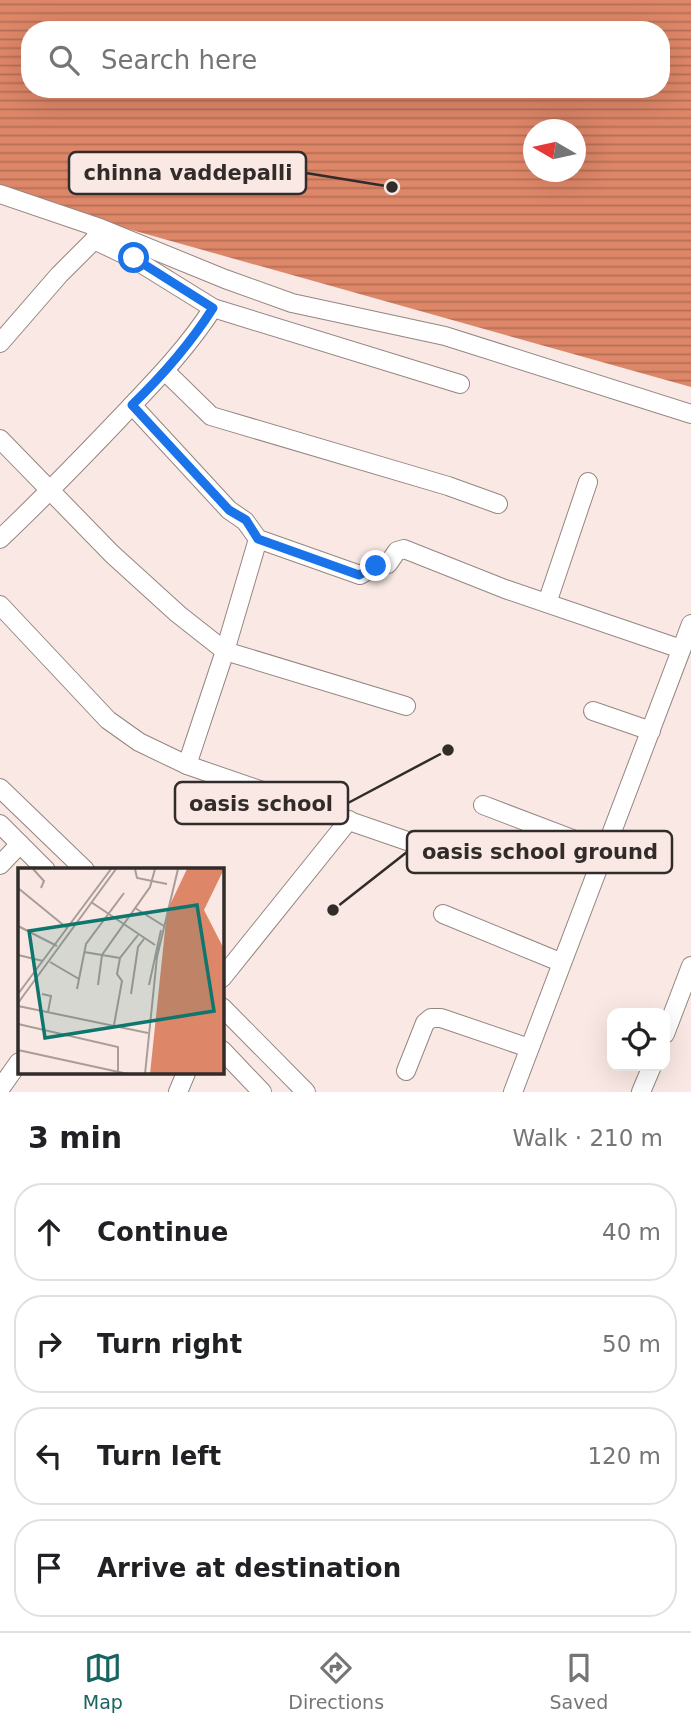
<!DOCTYPE html>
<meta charset="utf-8">
<style>
body{margin:0;font-family:"DejaVu Sans",sans-serif;background:#f6f6f6;color:#202124}
.controls{position:absolute;right:21px;bottom:21px;display:grid;overflow:hidden;border-radius:14px;box-shadow:0 7px 28px #0002}
.controls button{width:63px;height:63px;display:grid;place-items:center;padding:0;border:0;border-bottom:2px solid #e0e0e0;background:#fff;color:#202124;font:35px sans-serif}
.compass{position:absolute;left:523px;top:119px;width:63px;height:63px;border-radius:50%;background:#fff;box-shadow:0 7px 28px #0002;rotate:279deg}
.stop{position:absolute;width:21px;height:21px;margin:-16px;border:5px solid #1a73e8;border-radius:50%;background:#fff}
.stop.end{background:#1a73e8;border-color:#fff;box-shadow:0 2px 7px #0008}
.list{margin:0;padding:0;list-style:none}
h2{display:flex;justify-content:space-between;align-items:center;height:91px;margin:0;padding:0 28px;font-size:30px}
h2 small{font-size:23px;font-weight:400;color:#757577}
.list li{display:grid;grid-template-columns:46px 1fr auto;gap:21px;align-items:center;box-sizing:border-box;height:98px;margin:0 14px 14px;padding:0 14px;border:2px solid #e0e0e0;border-radius:28px}
.list b{display:block;font-size:26px;white-space:nowrap}
.list em{font-size:23px;font-style:normal;color:#757577}
.icon{flex:none;width:38px;height:38px;fill:none;stroke:currentColor;stroke-width:2;stroke-linecap:round;stroke-linejoin:round}
.map{position:relative;flex:none;width:691px;height:1092px;overflow:hidden}
.search{position:absolute;background:#fff;box-shadow:0 7px 28px #0002;left:21px;right:21px;top:21px;height:77px;display:flex;align-items:center;gap:18px;box-sizing:border-box;padding:0 24px;border-radius:28px;color:#757577;font-size:26px}
.sheet{height:539px;background:#fff}
nav{display:flex;justify-content:space-around;align-items:center;box-sizing:border-box;height:98px;border-top:2px solid #e0e0e0;background:#fff;font-size:19px;color:#757577}
nav a{display:grid;justify-items:center;gap:4px}
nav .on{color:#176460}
.map>svg:first-child{display:block}
</style>
<div class="map">
<svg width="691" height="1092" viewBox="0 0 691 1092">
<defs>
<pattern id="water-rules" width="6" height="5" patternUnits="userSpaceOnUse" patternTransform="scale(1.75)"><rect width="6" height="5" fill="#de8668"/><path d="M0 2.5h6" fill="none" stroke="#b56e56"/></pattern>
</defs>
<rect width="100%" height="100%" fill="#f9e8e3"/>
<path fill="url(#water-rules)" fill-rule="evenodd" d="M0,0H691V387L7,195L0,190ZM30,30H661V89H30ZM534,130H576V172H534Z"/>
<g fill="none" stroke-linecap="round" stroke-linejoin="round">
<defs>
<g id="minor">
<path d="M0,194L100,228L225,279L292,303L445,336L691,414"/>
<path d="M94,240L134,259L213,308L460,384"/>
<path d="M0,343L59,275L94,240L99,230"/>
<path d="M166,372L211,416L448,486L498,504"/>
<path d="M132,405L229,510L245,521L258,539L360,575L376,566L388,564L397,551L404,549L505,589L681,649"/>
<path d="M0,439L112,554L178,614L225,651L406,706"/>
<path d="M0,539C41,500 80,460 119,419C153,383 186,350 213,308"/>
<path d="M547,603L588,482"/>
<path d="M0,605L108,720L139,742L187,765L413,843"/>
<path d="M593,711L651,731"/>
<path d="M187,765L225,651L258,539"/>
<path d="M0,788L85,870"/>
<path d="M483,805L604,851"/>
<path d="M0,824L46,870"/>
<path d="M0,865L20,844"/>
<path d="M443,914L560,962"/>
<path d="M222,978L349,820"/>
<path d="M222,1007L306,1092"/>
<path d="M665,1034L691,966"/>
<path d="M222,1050L262,1092"/>
<path d="M406,1071L425,1023L431,1018H441L529,1048"/>
<path d="M0,1089L19,1062"/>
<path d="M178,1092L186,1073"/>
<path d="M513,1092L691,624"/>
<path d="M641,1092L652,1066"/>
</g>
</defs>
<use href="#minor" stroke="#958681" stroke-width="20"/>
<use href="#minor" stroke="#fff" stroke-width="18"/>
</g>
<g fill="none" stroke-linecap="round" stroke-linejoin="round">
<path stroke="#1a73e8" stroke-width="9" d="M134,258L213,308C190,344 163,375 132,405L229,510L246,520L258,539L359,575L376,566"/>
</g>
<g transform="translate(18 868)">
<rect width="206" height="206" fill="#f9e8e3"/>
<path d="M169,1H206L186,42L206,81V206H132L149,43Z" fill="#de8668"/>
<path fill="none" stroke="#a99c99" stroke-width="2" d="M15,1L26,13L23,20M117,1L119,10L149,16M0,20L49,60M73,34L137,77M117,40L146,58M0,58L39,78M66,84L102,90M0,87L25,93M32,94L61,111M80,117L84,87L132,19L137,1M131,117L143,62M59,121L68,76L106,25M0,126L93,1M24,126L33,128L30,144M113,126L120,79L126,71M0,135L98,1M0,138L130,165M0,156L100,179V203M96,157L104,113L99,106L102,90L120,67M0,182L110,206M127,206L139,89L160,1"/>
<path fill="#0f766e" fill-opacity="0.15" stroke="#0f766e" stroke-width="3.5" d="M179,37L196,143L27,170L11,63Z"/>
<rect width="206" height="206" fill="none" stroke="#312b29" stroke-width="3.5"/>
</g>
<path fill="none" stroke="#312b29" stroke-width="2.5" d="M392 187L306 173M448 750L348 803M333 910L407 852"/>
<g fill="#312b29" stroke="#f9e8e3" stroke-width="2.5">
<circle cx="392" cy="187" r="7"/>
<circle cx="448" cy="750" r="7"/>
<circle cx="333" cy="910" r="7"/>
</g>
<g fill="#f9e8e3" stroke="#312b29" stroke-width="2.5">
<rect x="69" y="152" width="237" height="42" rx="7"/>
<rect x="175" y="782" width="173" height="42" rx="7"/>
<rect x="407" y="831" width="265" height="42" rx="7"/>
</g>
<g font-size="21" text-anchor="middle" font-weight="bold" fill="#312b29">
<text x="188" y="180">chinna vaddepalli</text>
<text x="261" y="811">oasis school</text>
<text x="540" y="859">oasis school ground</text>
</g>
</svg>
<div class="controls">
<button><svg class="icon" aria-label="locate" viewBox="0 0 24 24"><circle cx="12" cy="12" r="6"/><path d="M12 2v4M12 18v4M2 12h4M18 12h4"/></svg></button>
</div>
<svg class="compass" viewBox="-18 -18 36 36"><path d="M0-13l5 13h-10z" fill="#e53935"/><path d="M0 13l5-13h-10z" fill="#757577"/></svg>
<div class="stop" style="left:134px;top:258px"></div>
<div class="stop end" style="left:376px;top:566px"></div>
<div class="search"><svg class="icon" aria-label="search" viewBox="0 0 24 24"><circle cx="10" cy="10" r="6"/><path d="M15 15l6 6"/></svg>Search here</div>
</div>
<section class="sheet">
<h2>3 min<small>Walk · 210 m</small></h2>
<ul class="list">
<li><svg class="icon" aria-label="ahead" viewBox="0 0 24 24"><path d="M12 20V5M6 11l6-6 6 6"/></svg><div><b>Continue</b></div><em>40 m</em></li>
<li><svg class="icon" aria-label="right" viewBox="0 0 24 24"><path d="M7 20v-9h11M14 6l5 5-5 5"/></svg><div><b>Turn right</b></div><em>50 m</em></li>
<li><svg class="icon" aria-label="left" viewBox="0 0 24 24"><path d="M17 20v-9H6M10 6l-5 5 5 5"/></svg><div><b>Turn left</b></div><em>120 m</em></li>
<li><svg class="icon" aria-label="arrive" viewBox="0 0 24 24"><path d="M6 21V4h12l-3 4 3 4H6"/></svg><div><b>Arrive at destination</b></div></li>
</ul>
</section>
<nav>
<a class="on"><svg class="icon" aria-label="map" viewBox="0 0 24 24"><path d="M3 6l6-2 6 2 6-2v14l-6 2-6-2-6 2zM9 4v14M15 6v14"/></svg>Map</a>
<a><svg class="icon" aria-label="directions" viewBox="0 0 24 24"><path d="M12 3l9 9-9 9-9-9zM9 14v-3h6M13 9l2 2-2 2"/></svg>Directions</a>
<a><svg class="icon" aria-label="saved" viewBox="0 0 24 24"><path d="M7 4h10v16l-5-4-5 4z"/></svg>Saved</a>
</nav>
